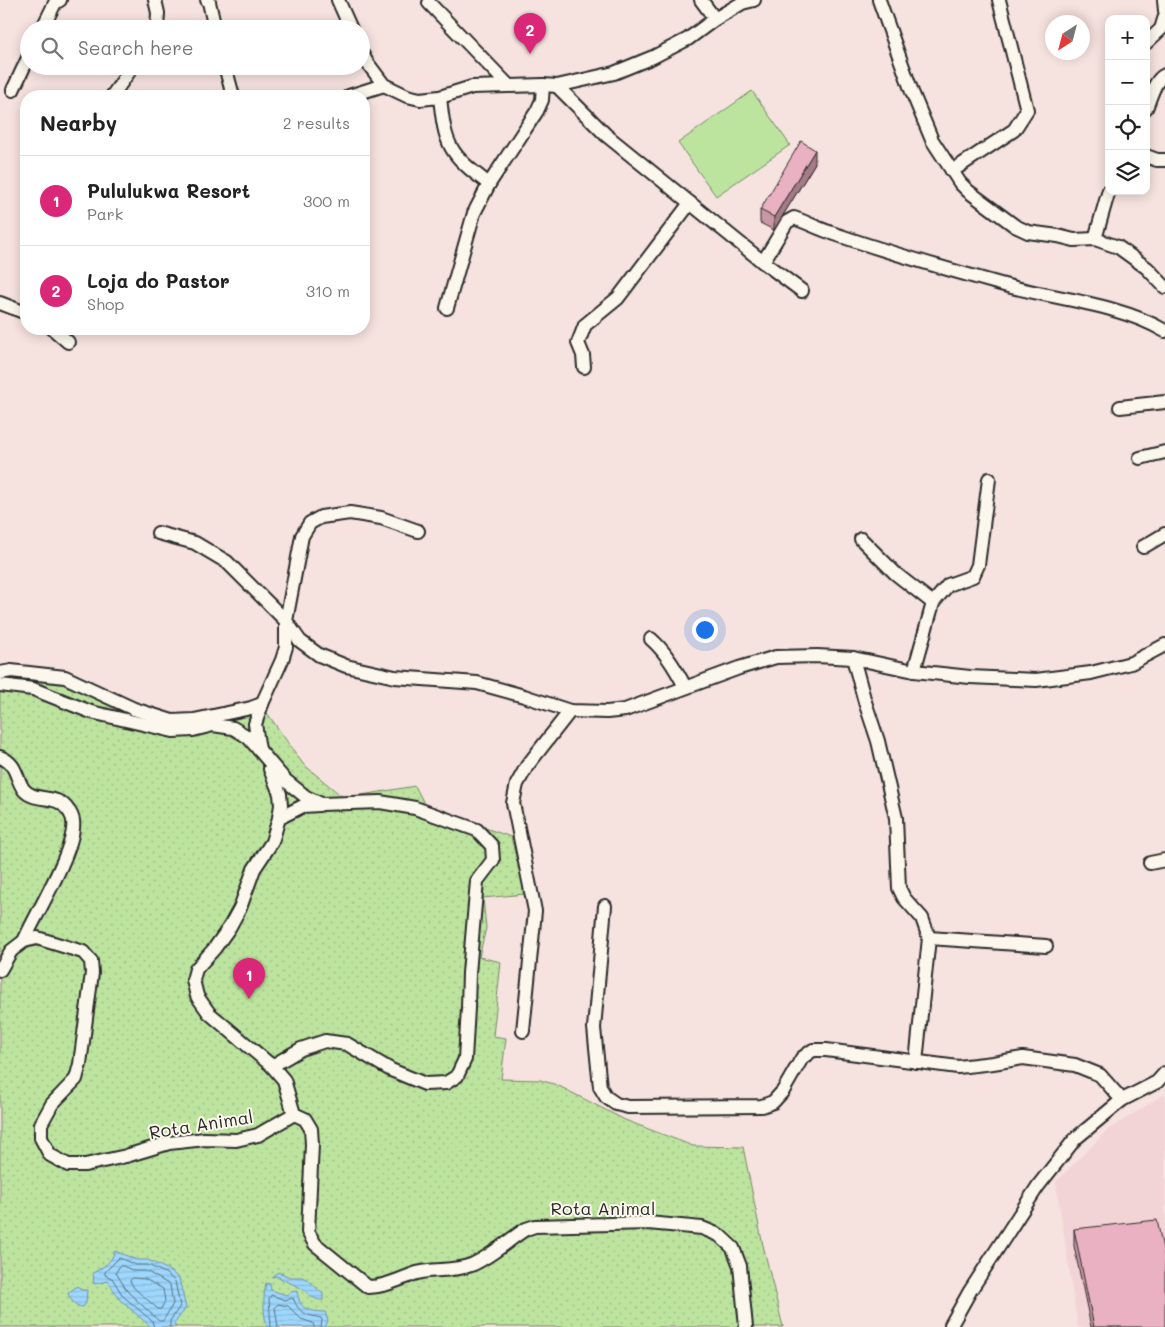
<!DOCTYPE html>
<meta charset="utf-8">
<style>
body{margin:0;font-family:Mali,sans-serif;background:#f2f2f2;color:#222}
.controls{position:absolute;right:15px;top:15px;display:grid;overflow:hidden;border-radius:10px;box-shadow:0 2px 12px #0003}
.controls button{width:45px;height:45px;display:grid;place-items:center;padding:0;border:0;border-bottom:1px solid #e0e0e0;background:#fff;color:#222;font:25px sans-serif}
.compass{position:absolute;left:1045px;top:15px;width:45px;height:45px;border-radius:50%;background:#fff;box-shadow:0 2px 12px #0003;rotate:216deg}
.you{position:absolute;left:704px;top:629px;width:18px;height:18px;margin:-12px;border:4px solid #fff;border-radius:50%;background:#1a73e8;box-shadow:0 0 0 8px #1a73e833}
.badge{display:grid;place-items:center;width:32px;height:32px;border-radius:50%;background:#db2777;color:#fff;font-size:16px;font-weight:700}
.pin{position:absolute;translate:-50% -41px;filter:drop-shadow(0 1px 2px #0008)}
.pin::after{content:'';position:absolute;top:26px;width:18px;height:15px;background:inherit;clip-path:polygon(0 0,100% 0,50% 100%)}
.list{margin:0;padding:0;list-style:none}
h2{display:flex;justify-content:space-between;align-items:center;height:65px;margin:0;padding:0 20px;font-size:21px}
h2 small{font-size:16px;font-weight:400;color:#767676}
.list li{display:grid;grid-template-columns:32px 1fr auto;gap:15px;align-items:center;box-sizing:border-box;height:90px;padding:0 20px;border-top:1px solid #e0e0e0}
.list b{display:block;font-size:19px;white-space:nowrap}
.list p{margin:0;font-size:16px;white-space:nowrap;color:#767676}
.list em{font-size:16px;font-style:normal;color:#767676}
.icon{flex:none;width:28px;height:28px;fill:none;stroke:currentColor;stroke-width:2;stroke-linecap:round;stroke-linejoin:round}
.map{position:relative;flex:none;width:1165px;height:1327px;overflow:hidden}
.search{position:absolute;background:#fff;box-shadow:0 2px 12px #0003;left:20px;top:20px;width:350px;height:55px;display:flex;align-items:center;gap:12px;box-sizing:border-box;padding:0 18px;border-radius:28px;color:#767676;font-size:19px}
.panel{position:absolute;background:#fff;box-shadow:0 2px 12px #0003;left:20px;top:90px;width:350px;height:245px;border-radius:20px}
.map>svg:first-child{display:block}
</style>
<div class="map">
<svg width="1165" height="1327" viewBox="0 0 1165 1327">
<defs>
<pattern id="park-dots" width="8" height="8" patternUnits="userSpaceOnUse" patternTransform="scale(1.25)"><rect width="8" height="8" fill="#bde49f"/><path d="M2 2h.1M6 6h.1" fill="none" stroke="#a3c489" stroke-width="1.8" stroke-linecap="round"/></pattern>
<pattern id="water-rules" width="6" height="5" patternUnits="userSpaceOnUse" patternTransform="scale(1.25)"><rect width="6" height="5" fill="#9ed7fe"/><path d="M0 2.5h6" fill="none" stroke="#88b9da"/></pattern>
</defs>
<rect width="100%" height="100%" fill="#f6e2df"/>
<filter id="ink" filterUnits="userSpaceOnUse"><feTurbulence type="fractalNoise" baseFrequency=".02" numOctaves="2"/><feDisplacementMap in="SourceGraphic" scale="10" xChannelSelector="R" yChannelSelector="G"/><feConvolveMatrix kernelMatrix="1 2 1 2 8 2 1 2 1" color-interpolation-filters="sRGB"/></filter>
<g filter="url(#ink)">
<path fill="#f2d3d6" d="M1165,1094V1327H1078L1056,1182L1109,1129Z"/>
<path fill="#bde49f" stroke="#748865" d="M752,91L790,145L716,196L678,143Z"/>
<path fill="url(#park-dots)" stroke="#748865" d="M14,675L63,684L143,718L265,710L303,764L344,798L415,786L426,807L511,837L525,894L483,898L486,928L479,957L501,962L493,1036L506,1038L501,1079L540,1080L557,1085L625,1120L693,1146L743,1147L762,1241L783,1327H0V678Z"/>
<g fill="url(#water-rules)" stroke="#7092aa">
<path d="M115,1251L137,1260H148L167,1269L179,1278L186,1308L174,1324L176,1327H151L119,1299L108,1281L94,1284L93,1273C103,1267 111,1263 115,1251Z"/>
<path d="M278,1272L290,1277H302L308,1280L323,1294V1300C313,1301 307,1291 299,1287C291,1283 284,1281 277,1276L272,1277Z"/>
<path d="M266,1283L270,1284L271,1290L286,1295L291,1292L297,1291C300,1310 307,1311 325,1312L328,1321L325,1327H267C263,1312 263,1298 266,1283Z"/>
<path d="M77,1286L82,1290H87L86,1303L83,1307C76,1307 70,1300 68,1293Z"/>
</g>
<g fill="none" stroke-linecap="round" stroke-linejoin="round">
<g stroke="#59707f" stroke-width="1">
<path d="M120,1266H123L134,1271H146L170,1285L173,1304L163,1321H159L128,1292L116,1273Z"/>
<path d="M133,1278L145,1279L163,1289L165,1301L161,1309H158L134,1288L130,1281Z"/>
<path d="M154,1327L152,1321L123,1296L112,1278L105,1275V1272L119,1258L136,1265H148L165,1273L175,1281L180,1306L170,1321V1327"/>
<path d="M271,1327L269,1299L271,1295L285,1300L293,1298C300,1315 305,1314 321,1318L322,1320L321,1327"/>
<path d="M278,1327L275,1307L278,1304L288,1306L301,1319L313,1323L314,1327"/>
</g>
<defs>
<g id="minor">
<path d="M155,0L158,13L157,29"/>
<path d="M207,0L209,2L215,29"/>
<path d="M338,0L351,29"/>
<path d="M701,0L715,19"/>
<path d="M879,0L912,92L932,140L960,183L968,191L1015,226L1028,232L1058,236L1074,240L1095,239L1118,247L1147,268L1165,287"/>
<path d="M1164,0L1165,11"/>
<path d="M429,3L508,85"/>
<path d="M42,29L55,3L60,0"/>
<path d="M1146,43L1161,29L1165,16"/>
<path d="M361,52L366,61L384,85L407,96L420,99L440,97L472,87L543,85L557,86L614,73L653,57L688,39L715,19L742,3L754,0"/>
<path d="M225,66L233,96"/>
<path d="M557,86L606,135L763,262L802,291"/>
<path d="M13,90L29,56"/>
<path d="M112,96L133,66"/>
<path d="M349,96L384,85"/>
<path d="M440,97C445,146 449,154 489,184"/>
<path d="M1146,108C1151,97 1154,80 1165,75"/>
<path d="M1146,156L1157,160H1165"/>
<path d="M952,171L1014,130L1027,110L999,0"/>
<path d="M1095,239L1109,190"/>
<path d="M763,262L787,222L794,218C806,222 817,228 829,232C886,252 946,269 1004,285C1055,299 1120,304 1165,331"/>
<path d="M0,303L26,313"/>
<path d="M447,308L474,213L489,184L537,111L542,100L543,85"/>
<path d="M53,329L68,342"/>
<path d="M584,367L583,355L578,343L585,325L618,298L690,203"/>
<path d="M1120,407L1165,402"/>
<path d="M1140,458L1165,452"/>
<path d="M158,533L195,543L227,562L286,621L300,641L319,655L346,666L395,677L477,683L524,696L570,711L607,712L625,710L739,668L776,657L817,656L853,658L914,671L970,677L1036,680L1091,673L1131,663L1165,645"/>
<path d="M861,539L896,574L933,603"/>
<path d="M1143,547L1165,534"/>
<path d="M651,639C666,652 676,669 685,687"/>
<path d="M853,658L865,702L878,741L896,818L899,888L904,898L922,918L929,938L916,1062"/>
<path d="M914,671L933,603L948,585L973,576L978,565L989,479"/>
<path d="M0,673L11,671L65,677L134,709L172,721L194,720L251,708L262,704L282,660L286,647V621L302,536L310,523L321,517L350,513L381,518L418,531"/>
<path d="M0,685L33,689L91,712L173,731L193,730L213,725L233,728L248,737L285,780L306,797L321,804L380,802L415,808L477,830L492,846L493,860L477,881L469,973L468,1008L465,1059L457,1076L446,1083L425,1084L391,1070L347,1044L325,1041L301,1049L272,1066L284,1080L294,1114"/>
<path d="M259,750L255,724L262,704"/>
<path d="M0,757C18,764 15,778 24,790C35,803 57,793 68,810C70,812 73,818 73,821C77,847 36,913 24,941L37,938L83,952L91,961L92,973L80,1064L76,1079L52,1104L41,1124V1138L50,1155L68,1165H85L126,1156L169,1143L205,1139L236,1140L258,1135L294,1114"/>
<path d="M270,769L280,794L281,805L279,818L272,842L254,869L240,908L229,928L214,949L196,969L193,980L197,996L209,1013L272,1066"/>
<path d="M279,818L303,806L319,805"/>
<path d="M1150,863L1165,860"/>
<path d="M605,906L594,1028L600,1087L606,1097L616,1104L628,1107L762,1106L773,1102L783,1091L802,1058L813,1050H826L958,1067L993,1063L1023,1058L1075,1065L1100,1075L1122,1100"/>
<path d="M929,938L1046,946"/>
<path d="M0,970L11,951L24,941"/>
<path d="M523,1031L535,911L513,803L517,784L527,766L570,711"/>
<path d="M294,1114L305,1119L311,1129L312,1144L308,1232L315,1244L368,1287C386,1287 401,1278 417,1273C434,1268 453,1272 471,1265C491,1257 508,1240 526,1229L535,1226L648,1223L702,1228L719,1235L733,1248L740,1266L746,1327"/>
<path d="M951,1325L970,1291L1038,1186L1075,1139L1122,1100L1157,1082L1165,1073"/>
</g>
</defs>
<use href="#minor" stroke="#2b2b2b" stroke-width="16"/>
<use href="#minor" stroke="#fbf7ec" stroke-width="12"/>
</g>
<g fill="#c998a7" stroke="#2b2b2b">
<path d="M815,163L774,230L760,223V210Z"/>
<path d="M1074,1229L1165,1327H1091L1074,1246Z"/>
</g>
<path fill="#a47c88" stroke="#2b2b2b" d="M815,150V163L774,230V217Z"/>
<g fill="#eab1c2" stroke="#2b2b2b">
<path d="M801,141L815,150L774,217L760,210Z"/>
<path d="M1157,1220L1165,1259V1327H1094L1074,1229Z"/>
</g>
</g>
<g text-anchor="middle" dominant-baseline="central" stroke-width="4" stroke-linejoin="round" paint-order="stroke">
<g font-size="18" fill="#2b2b2b" stroke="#fbf7ec">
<text transform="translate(201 1124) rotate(-9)">Rota Animal</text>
<text x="603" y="1208">Rota Animal</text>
</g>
</g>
</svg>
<div class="controls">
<button>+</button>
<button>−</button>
<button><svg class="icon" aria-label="locate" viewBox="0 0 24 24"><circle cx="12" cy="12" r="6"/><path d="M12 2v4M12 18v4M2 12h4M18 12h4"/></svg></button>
<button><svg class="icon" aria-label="layers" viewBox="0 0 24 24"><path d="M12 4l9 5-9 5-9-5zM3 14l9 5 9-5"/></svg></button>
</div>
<svg class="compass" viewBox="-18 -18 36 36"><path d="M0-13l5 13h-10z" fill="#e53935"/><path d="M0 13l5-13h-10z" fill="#767676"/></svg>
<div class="you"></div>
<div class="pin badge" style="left:249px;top:999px">1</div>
<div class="pin badge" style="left:530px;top:54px">2</div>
<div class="search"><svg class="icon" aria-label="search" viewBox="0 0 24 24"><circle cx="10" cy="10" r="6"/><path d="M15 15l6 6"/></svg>Search here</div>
<section class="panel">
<h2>Nearby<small>2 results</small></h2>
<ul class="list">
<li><span class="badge">1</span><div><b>Pululukwa Resort</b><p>Park</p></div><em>300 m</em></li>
<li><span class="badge">2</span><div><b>Loja do Pastor</b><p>Shop</p></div><em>310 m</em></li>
</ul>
</section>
</div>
